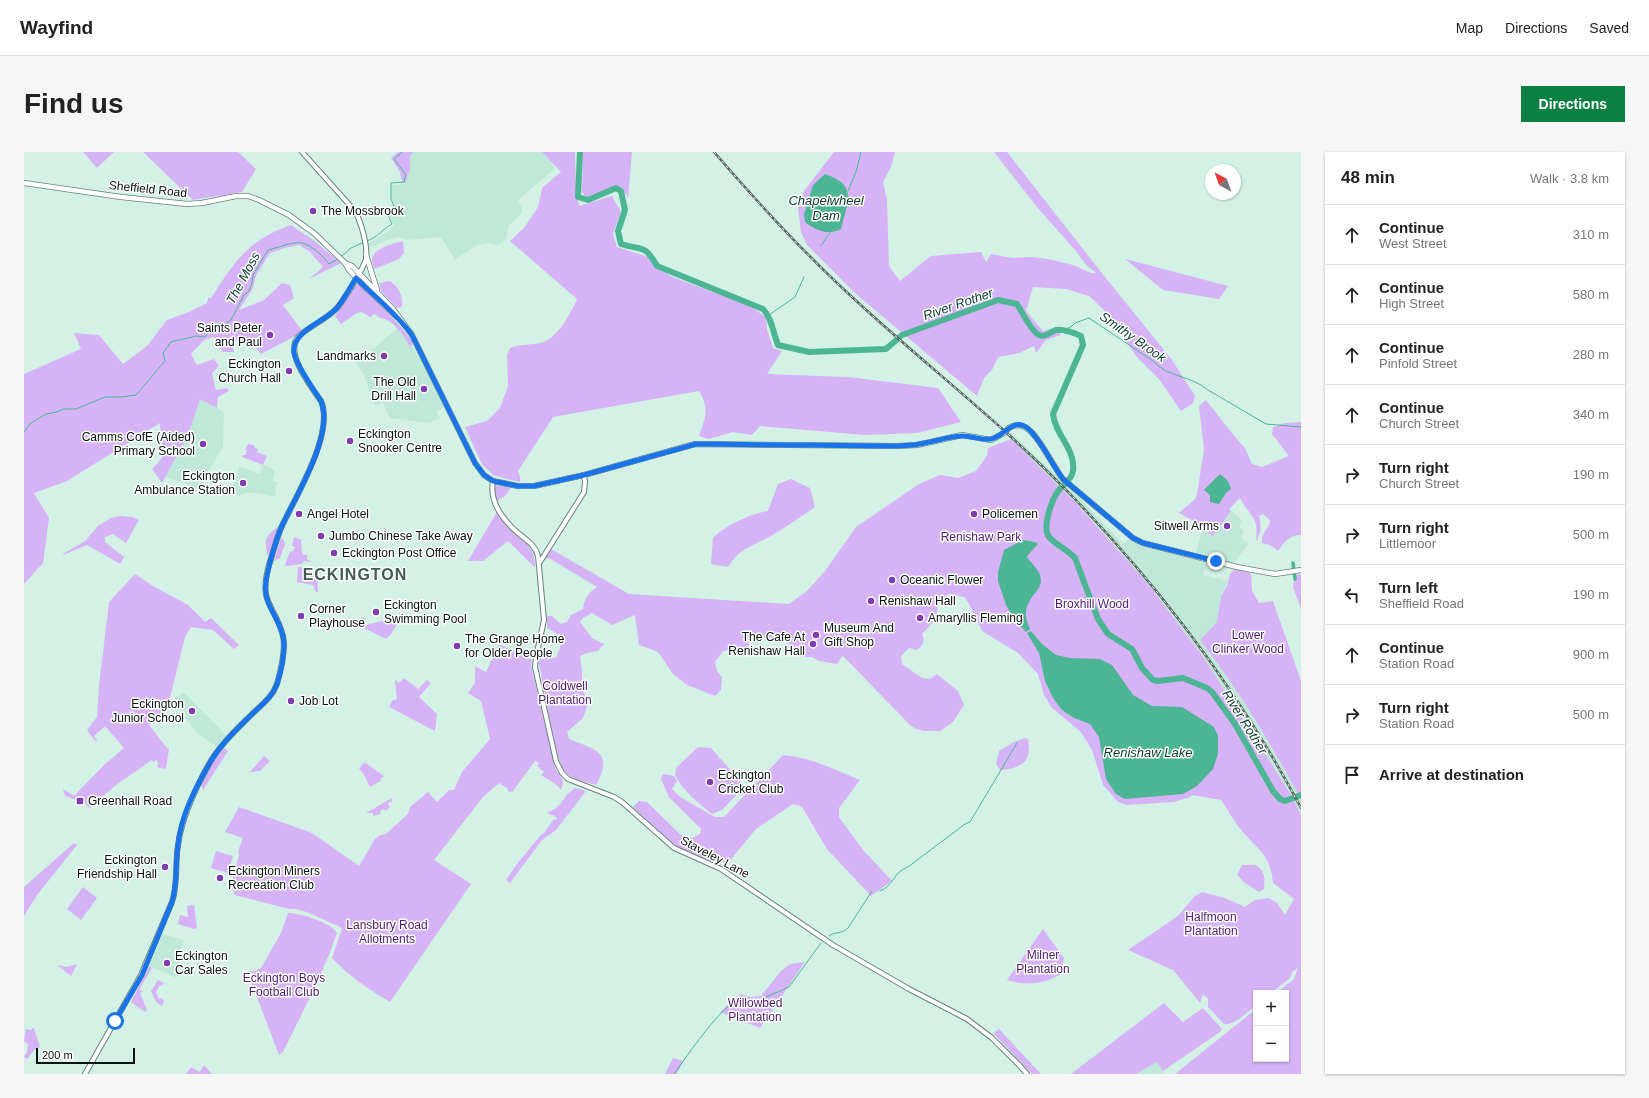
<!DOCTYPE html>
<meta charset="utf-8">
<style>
body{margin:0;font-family:Arial,sans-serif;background:#f6f6f6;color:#222}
.controls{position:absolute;right:12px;bottom:12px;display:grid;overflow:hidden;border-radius:0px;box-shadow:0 1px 3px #0004}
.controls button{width:36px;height:36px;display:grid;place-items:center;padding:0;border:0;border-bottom:1px solid #e0e0e0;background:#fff;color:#222;font:20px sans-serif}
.compass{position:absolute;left:1181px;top:12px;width:36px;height:36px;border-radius:50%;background:#fff;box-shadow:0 1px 3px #0004;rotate:319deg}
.scale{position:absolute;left:12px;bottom:10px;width:99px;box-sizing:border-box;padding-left:4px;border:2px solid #08130f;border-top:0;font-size:11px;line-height:14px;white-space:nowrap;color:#08130f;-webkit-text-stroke:3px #fff;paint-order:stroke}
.stop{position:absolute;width:12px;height:12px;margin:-9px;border:3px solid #1a73e8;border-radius:50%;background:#fff}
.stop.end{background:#1a73e8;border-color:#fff;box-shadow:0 1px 4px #0008}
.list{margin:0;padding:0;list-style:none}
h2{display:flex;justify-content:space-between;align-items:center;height:52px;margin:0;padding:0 16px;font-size:17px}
h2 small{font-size:13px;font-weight:400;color:#767676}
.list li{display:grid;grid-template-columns:26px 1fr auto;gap:12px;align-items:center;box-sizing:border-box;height:60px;padding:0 16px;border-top:1px solid #e0e0e0}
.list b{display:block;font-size:15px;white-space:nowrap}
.list p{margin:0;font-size:13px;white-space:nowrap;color:#767676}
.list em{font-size:13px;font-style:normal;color:#767676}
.icon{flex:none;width:22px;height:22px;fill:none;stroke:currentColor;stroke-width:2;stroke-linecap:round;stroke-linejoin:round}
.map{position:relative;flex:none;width:1277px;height:922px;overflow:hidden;border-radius:0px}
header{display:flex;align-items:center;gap:24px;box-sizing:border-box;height:56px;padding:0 20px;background:#fff;border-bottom:1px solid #e0e0e0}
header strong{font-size:19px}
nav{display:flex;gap:22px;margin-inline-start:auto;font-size:14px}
.intro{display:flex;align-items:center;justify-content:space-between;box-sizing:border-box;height:96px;padding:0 24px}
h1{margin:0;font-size:28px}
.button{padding:10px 18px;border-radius:0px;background:#0b8043;color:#fff;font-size:14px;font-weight:700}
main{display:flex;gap:24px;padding:0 24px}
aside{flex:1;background:#fff;border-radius:0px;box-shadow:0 1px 3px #0004}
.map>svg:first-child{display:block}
</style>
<header>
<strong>Wayfind</strong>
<nav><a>Map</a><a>Directions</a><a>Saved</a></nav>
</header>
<div class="intro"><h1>Find us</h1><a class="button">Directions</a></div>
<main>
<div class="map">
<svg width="1277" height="922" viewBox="0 0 1277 922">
<rect width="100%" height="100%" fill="#d3f2e5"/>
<g fill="#c0e8d8">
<path d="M389,0H518L532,16L494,48L498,54V61L485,73L482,87L472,94L466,91L453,93L431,108L417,85L382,88L375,85L363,88L344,96L343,92L363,80L370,73L365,63L371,55L368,47V33L381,32L386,17V4Z"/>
<path d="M375,174L397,208L420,255L413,259L415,266L407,270L403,271L366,266L359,251L351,254L340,223L331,209L353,194Z"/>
<path d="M176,246L200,260L199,295L179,328L176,327L173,336L142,325L141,323L164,283Z"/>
<path d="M985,279L1056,346L1099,392L1105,386L1117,394L1183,411L1179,423L1204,429L1197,444L1193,470L1177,488L1204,524L1260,615L1277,647V663L1266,640L1180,506L1125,433L1052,351L982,283Z"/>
<path d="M239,313L251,318L249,329L253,330L251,345L234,341H221L214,344L208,334L216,314L236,322Z"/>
<path d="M1207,359L1219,369L1215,374L1220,380L1217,386L1225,391L1210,411L1172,401L1178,377L1189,384Z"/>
<path d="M160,540L203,584L193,595L173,581L149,549Z"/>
<path d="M137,782L160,788L152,819L153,826L125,814Z"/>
<path d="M1133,910L1141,922H1112Z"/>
</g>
<g fill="#d6b3f7">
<path d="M59,0H90L73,16Z"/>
<path d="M119,0H214L232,17L218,40L169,48Z"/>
<path d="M374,0H389L386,4V17L381,32L377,26L376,20L367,6Z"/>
<path d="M518,0H551L552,35L555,54L588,44L597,60L589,82L593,95L624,105L646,124L726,154L742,165L743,177L749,196L758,199L743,222L824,225L914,236L937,270L893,281L841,283L736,274L728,283L709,280L685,287L675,284C681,267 686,256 675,239L529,265L494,319L496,325V330L469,323L458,312L441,275L463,269L476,256L484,234L483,203L486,196C496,192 506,193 516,191C533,188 547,161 553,147L486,89L500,76L514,55L518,36L537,20Z"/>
<path d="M559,0H608L604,46L597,35L591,34L566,45H562L558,40Z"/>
<path d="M810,0H871L867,15L859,30L863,48L865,114L876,129L907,104L957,100L962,110L967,102L988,106L1008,105L1024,107L1049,113L1067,121H1072L1062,113L1052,99L1013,55L970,0H983L1077,120L1148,208L1171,244L1169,251L1157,259L1135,227L1113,205L1079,157L1065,144L1042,137L1009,135L1002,159L1019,179L1034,175L1037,183L1022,188L1012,201L1010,194L995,201L974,205L968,218L960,226L953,244L832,142L783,93L777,80L774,56L780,39Z"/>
<path d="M267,73L288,87L317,111L285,127L299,115L285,99L275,93L261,96L246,101L232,123L229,136L215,158L240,148L258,131L266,133L270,146L259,153L279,180L237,202L224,186L215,187L209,190L210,200H198L190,185L180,188L167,202L173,213L190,207L195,214L188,221L192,238L203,236L205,239L194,245L193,256L176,247L164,283L138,331L128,317L138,306L136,271L43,329L10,341L25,366L19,411L0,432V222L57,197L50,181L75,183L99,212L123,194L143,168L165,160L183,151L184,146H187C211,109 224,88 267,73Z"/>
<path d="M379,89L380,101L375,107L351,117C339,99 366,92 379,89Z"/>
<path d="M1101,107L1204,134L1195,147L1139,138Z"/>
<path d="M366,129C375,135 379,144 378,155L373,156L357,139L355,131Z"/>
<path d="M334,132H337L377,175L389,190L387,196C380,185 370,167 356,166L351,162L346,165L338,160L333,161L317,172L311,164C319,155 325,138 334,132Z"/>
<path d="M1182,248L1211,285L1221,296L1228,312L1238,315L1265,304L1248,282L1249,275L1261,271L1277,270V383C1265,383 1260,390 1254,399L1246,393L1238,391V385L1246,371L1245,367L1239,362L1235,364C1237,372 1238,381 1232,389C1235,364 1226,365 1216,346L1205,357L1207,359L1189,384C1177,377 1168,366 1155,361L1171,347L1173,342L1180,298L1175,254Z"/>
<path d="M987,287L1052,351L1125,433L1180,506L1266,641L1277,663V922H1151L1232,857V907H1262V841H1252L1270,827L1274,816L1269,819L1266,826L1247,841H1232V853C1224,859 1211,874 1200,872L1184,855V847L1179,842L1176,851L1149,818L1104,798L1154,764L1170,745L1178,740L1201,746L1221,755L1231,748L1245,746L1253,751L1261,763L1270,747L1249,731C1246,702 1235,699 1218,679C1210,670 1204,658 1197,648L1168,643L1164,646L1149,650L1103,653L1094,650L1079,633L1068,598L1057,580L1028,556L1020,543L1014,522L994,501L958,479L944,450L940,445L925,442L920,445L913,452C916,466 907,472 898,482C901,489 900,493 893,498L885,496L877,504L878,512L898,526L906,527L913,522L934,539L940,553L929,570L916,579H900L892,577L886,573L820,505L818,504L813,512L795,509L788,505H775L763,489L761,479L757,490C742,484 729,477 723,498L711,497L699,499L691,510L693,519L698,525L697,538L691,544L663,533L649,522L634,500L615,493L611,463L588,473L568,461L559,466L556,470L568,486L580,492L574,499L563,501L556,504L558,519V529L563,554L559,566L543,580L545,587C572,598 590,600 572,633C562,630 549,628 541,620C532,611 518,525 514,507L532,506L536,496V483L523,476V464H528L537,472L543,470L547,463L559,457C560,447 564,441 573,435L525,406L521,407L527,397L605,442L765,452L783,439L801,419L832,375L895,332L916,323L934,326L952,319L963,304L964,296Z"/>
<path d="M224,292L230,293V295L234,297L233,300L243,304L239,313L218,305L219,303H221L223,298H221Z"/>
<path d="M767,327L786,336L791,355C778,364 765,373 752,381C734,392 714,396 704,415L687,412L689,386C700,374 728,361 744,359L754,332Z"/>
<path d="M471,333L487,335L482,343L472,350L470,342Z"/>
<path d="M473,360C476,365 479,369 482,373C496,389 512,392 511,416L484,389L459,409H444Z"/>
<path d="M96,364L108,365L115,368L102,391L89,382L81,385V390L100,405L96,412L63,393L39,403V402L61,389L74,374L87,366Z"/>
<path d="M252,376L254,377L244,405C241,389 239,387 252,376Z"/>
<path d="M270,385L277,388L278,402L283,403V408L288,409L286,410L280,409L278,412L262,414L261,413L266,399L268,400L271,395L268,394Z"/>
<path d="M257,386L260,388L261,392L256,406L250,409Z"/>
<path d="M274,415L285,416L287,420L293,421L294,440H292L289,433L273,430Z"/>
<path d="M1210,417L1227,421L1228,439L1235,451L1249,449L1277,529V647C1247,592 1215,538 1176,488L1193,470L1197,444L1203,434L1206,422Z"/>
<path d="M111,422L129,434L164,453L181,470L187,466L215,493L210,497L189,478L167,475L161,485L144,554L125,573L143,596L145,597L142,616L139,617L138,615L136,617L133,614L135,611L132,608L130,610L128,608L92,633L65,656L61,651L41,644L39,637L50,644L79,614L100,596L81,574L70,584L73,588L72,590L63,578L73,565L75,534L85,450Z"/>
<path d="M1277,422V457L1269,435L1271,423Z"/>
<path d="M376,461L377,465L367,482L362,487L340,476L337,465H340L342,473L370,466Z"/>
<path d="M475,492L508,508L507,514L532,618C538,627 541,627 537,638C533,631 524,628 517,623L520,620L513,614L515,611L511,609L489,639L485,640L483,636L475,631L459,645L410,708L447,732L366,850C344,837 325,824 308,806L318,777L315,774C301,770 279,755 265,757L211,743L207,733L215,703L214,699L219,686L201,680L215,655L288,681L335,714L351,687L356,683L362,682L384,662L386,655L404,640L413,650L425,638H430L438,620L466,587L457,549L444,541L451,531V514L462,520Z"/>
<path d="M380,526L394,537L403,528L407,531L395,545L413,562L411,579L365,555L368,549L373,547L371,527L375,531Z"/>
<path d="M1001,586L1004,587C1008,610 998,616 976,618L972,612L975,599L990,590Z"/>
<path d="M674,595L687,596L719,632V636L698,658L688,662C675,652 658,638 651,623L652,616Z"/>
<path d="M200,596L204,599L179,638C173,629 193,604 200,596Z"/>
<path d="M759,603C786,605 812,618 836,628L815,656V665L825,679L840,699L868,729L847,744L803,697L778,655L769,652L732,677L703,712L694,707L687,711L659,699L648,691L609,655L615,649L623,650L660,686H668L676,682L677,677L645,645L637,627L639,622L650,624L653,629L648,637L656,645L691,665H700Z"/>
<path d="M240,604L246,609L236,619L226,620Z"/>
<path d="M340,610L360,624L356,628L357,629L346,635L339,621L335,617Z"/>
<path d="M551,636L562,639L532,678L518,688L486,731L482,728L493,712L516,684L520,681L530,667L532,668L533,666L529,663H526L523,660C538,657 539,643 551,636Z"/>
<path d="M368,646V650H365L364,653L366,654L365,656L361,659L360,657L356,659L357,662L349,664V661H342Z"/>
<path d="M50,691L53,693L13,743L0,764V735Z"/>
<path d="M192,699L209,704L204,721L187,716Z"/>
<path d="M1218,713H1232C1241,720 1241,725 1240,737L1235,740L1221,731L1213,723Z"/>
<path d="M59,735L73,746L57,768L43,757Z"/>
<path d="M170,753L173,776L170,777L154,772L156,763L164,765L163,754Z"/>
<path d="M264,761C276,761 306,770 313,781C299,822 278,861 259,900L255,903L226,827L219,820L231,819L237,816L257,781Z"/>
<path d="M1019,777L1040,806L1037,822C1020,832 1003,834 983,828Z"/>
<path d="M781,810L736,876L696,860L716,842L727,845L737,844L757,819L766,812Z"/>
<path d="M53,812L47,824L33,813L42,815Z"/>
<path d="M125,814L128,816L116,836L118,840L116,841L123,858L121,860L107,850Z"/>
<path d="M134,828L140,831L138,834L136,833L132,840L135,847L138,846L140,849L138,854L132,850L127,839Z"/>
<path d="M1140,851L1159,870L1179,856L1198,877L1196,880L1139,919L1133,910L1112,922H1047Z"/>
<path d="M8,876H10L16,895L11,897L3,907L0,905L3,900L4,892L0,889L2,877L8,878Z"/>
<path d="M975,877L1017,922H1008L969,881Z"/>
<path d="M649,906L659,909L653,922H641Z"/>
<path d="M180,913L188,922H162L167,915L176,920Z"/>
</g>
<g fill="#4cb594">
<path d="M801,22C835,33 823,51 817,77C804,84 791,78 781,70L780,62L789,33Z"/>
<path d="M1196,322L1204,329L1207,337L1202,341L1195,352L1186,350V343L1180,338Z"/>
<path d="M999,388L1011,390L1014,392L1004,403L1003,405C1008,413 1017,418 1017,429C1017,433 1014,437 1012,440C1001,453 999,462 1006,477L1002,480L991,468L982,453L974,429V420L980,398Z"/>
<path d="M1007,479L1018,492L1032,503L1046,506L1076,507L1088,513L1109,543L1128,554L1158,555L1190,575L1194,584V602L1189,617L1173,634L1159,642L1101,647L1092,642L1082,627L1075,585L1066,572L1050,566L1038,558L1029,546L1021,529L1015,501L1003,481Z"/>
</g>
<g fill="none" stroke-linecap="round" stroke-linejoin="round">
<g stroke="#4cb594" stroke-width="1">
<path d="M824,39L832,20L837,0"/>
<path d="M343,89C354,85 359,77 368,72L364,63L370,54L367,47V31L380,30L382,23L370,7L378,0"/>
<path d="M797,94L807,79"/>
<path d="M318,104L327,96L340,90"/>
<path d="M745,163L771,145L780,125"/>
<path d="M1040,178L1048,174L1051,171L1065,166L1129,209C1143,225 1168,224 1184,238L1242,272L1277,275"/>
<path d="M0,280L7,271L22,262L33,260L39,257H52L81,245H98L112,243L141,209L139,201L147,190L172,184L181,185L190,172H201L207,168L220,143L225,139L228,131L229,123L244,98C253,96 270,89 278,91C288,93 300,105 305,112L314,107"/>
<path d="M856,739C870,734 869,720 884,715L941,672L946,670L993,591"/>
<path d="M805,784C811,779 817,783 824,776L848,739"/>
<path d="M650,922C663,904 698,852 718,845L733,849L765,835L797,791"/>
</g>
<path stroke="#4cb594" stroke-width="3.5" d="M1269,411L1271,427"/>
<path stroke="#4cb594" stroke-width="6" d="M556,0L554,45L564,48L592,36L597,39L601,58L594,79L597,92C618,99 620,91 633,114L739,157C748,166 749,181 754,193L785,200L862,197L878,183L974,148L993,152C998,160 1007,179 1015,183C1021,186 1026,180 1032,178C1040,177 1050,181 1057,184L1059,193L1029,262C1031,283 1052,297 1049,319C1048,328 1037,334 1033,341C1027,350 1018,376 1025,385C1032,393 1044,398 1051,406L1074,467L1084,482L1108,497L1118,516L1129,528L1134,529L1159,526L1183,536L1188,540L1211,572L1249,639L1256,647L1261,649L1277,643"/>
<defs>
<g id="secondary">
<path d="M469,329C465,350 479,368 494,381C503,388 511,393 514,404L520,468L512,505L511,515L532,609L538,621L544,627L590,645L598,650L650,696L697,717L809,793L885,837L943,867L968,886L997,915L1003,922"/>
<path d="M516,410L560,340L561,330L560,323"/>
<path d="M61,922L117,823L148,750C154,732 151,712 154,693C158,664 171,637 185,612C195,594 212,578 226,564C236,554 248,546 253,532C257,518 262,498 259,484C251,452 234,453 245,413C249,401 252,388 257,376C271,345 311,282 297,249C287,234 258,199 276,183C288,173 303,167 314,155C320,147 340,116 342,107C344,94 337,70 331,59L278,0"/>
</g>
<g id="primary">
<path d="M0,31L97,45L163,52L178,51L212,44H224L235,48L265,63L291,82L321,111L325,118L339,133L373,165"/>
<path d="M342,103L353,138"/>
<path d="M321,111L328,114L369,157L388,183L451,311L460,323L469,329L494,334H510L560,323L671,292L873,294L893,293L938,283L967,288L980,281"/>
<path d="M986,275C991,273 996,272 1001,275C1014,282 1029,314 1039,327L1109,386L1119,391L1213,415L1251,422L1277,418"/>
</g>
</defs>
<use href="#secondary" stroke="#668378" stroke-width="6"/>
<use href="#primary" stroke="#668378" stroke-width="6"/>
<use href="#secondary" stroke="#fff" stroke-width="4"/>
<use href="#primary" stroke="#fff" stroke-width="4.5"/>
<defs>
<path id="rail" d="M690,0C734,51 779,100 828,145C900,212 978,271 1046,342C1136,435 1216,541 1277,656"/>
</defs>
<use href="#rail" stroke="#556760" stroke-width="2.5"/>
<use href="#rail" stroke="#fff" stroke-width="1" stroke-dasharray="3" stroke-linecap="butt"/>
<defs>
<path id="primary-bridge" d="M980,281L986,275"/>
</defs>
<use href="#primary-bridge" stroke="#668378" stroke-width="6" stroke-linecap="butt"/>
<use href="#primary-bridge" stroke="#fff" stroke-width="4.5"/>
</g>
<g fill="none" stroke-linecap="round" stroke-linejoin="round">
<path stroke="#1a73e8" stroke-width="5" d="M91,869L118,823L148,750C154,732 151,712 154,693C157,664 170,639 184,614C194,595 211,579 226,564C236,554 248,546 253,532C257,519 262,498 259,484C252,457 235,452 244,419C247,405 252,389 257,376C271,345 311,283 297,249C290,238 272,213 270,201C267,180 300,170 312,157C320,148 326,136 332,126C351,145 372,161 388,183L451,311L460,323L469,329L494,334H510L560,323L672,292L873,294C880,293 888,294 895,292C909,290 923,285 937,284C947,283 957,289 967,287C980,285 988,266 1002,275C1015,284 1028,313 1039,327L1109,386L1119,391L1192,409"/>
</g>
<g fill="#7f3cb0" stroke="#fff" stroke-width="1.5">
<circle cx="289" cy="59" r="4"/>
<circle cx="246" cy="183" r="4"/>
<circle cx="360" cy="204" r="4"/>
<circle cx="265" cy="219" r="4"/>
<circle cx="400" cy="237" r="4"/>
<circle cx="326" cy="289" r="4"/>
<circle cx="179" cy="292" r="4"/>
<circle cx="219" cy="331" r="4"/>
<circle cx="275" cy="362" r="4"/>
<circle cx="950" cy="362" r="4"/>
<circle cx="1203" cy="374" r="4"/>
<circle cx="297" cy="384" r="4"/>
<circle cx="310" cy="401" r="4"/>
<circle cx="868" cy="428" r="4"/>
<circle cx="847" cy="449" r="4"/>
<circle cx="352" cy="460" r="4"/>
<circle cx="277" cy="464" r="4"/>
<circle cx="896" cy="466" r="4"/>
<circle cx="792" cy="483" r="4"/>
<circle cx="789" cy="492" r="4"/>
<circle cx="433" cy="494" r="4"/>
<circle cx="267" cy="549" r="4"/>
<circle cx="168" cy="559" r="4"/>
<circle cx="686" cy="630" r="4"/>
<rect x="52" y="645" width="8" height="8" rx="2"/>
<circle cx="141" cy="715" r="4"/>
<circle cx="196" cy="726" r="4"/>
<circle cx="143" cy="811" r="4"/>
</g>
<g text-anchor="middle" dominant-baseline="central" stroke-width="3" stroke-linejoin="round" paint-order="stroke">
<g font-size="12" fill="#08130f" stroke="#fff">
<text transform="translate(124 37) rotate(6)">Sheffield Road</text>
<text transform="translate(691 705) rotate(28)">Staveley Lane</text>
</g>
<g font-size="12" fill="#08130f" stroke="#fff" text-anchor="start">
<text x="297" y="59">The Mossbrook</text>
<text x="238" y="176" text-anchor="end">Saints Peter<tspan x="238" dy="14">and Paul</tspan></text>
<text x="352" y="204" text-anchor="end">Landmarks</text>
<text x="257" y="212" text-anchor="end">Eckington<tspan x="257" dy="14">Church Hall</tspan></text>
<text x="392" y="230" text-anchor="end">The Old<tspan x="392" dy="14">Drill Hall</tspan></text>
<text x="334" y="282">Eckington<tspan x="334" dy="14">Snooker Centre</tspan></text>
<text x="171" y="285" text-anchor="end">Camms CofE (Aided)<tspan x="171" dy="14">Primary School</tspan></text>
<text x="211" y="324" text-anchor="end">Eckington<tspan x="211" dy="14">Ambulance Station</tspan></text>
<text x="283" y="362">Angel Hotel</text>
<text x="958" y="362">Policemen</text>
<text x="1195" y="374" text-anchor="end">Sitwell Arms</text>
<text x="305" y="384">Jumbo Chinese Take Away</text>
<text x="318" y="401">Eckington Post Office</text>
<text x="876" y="428">Oceanic Flower</text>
<text x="855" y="449">Renishaw Hall</text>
<text x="360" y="453">Eckington<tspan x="360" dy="14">Swimming Pool</tspan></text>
<text x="285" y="457">Corner<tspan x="285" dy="14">Playhouse</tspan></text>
<text x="904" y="466">Amaryllis Fleming</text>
<text x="800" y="476">Museum And<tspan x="800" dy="14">Gift Shop</tspan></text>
<text x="781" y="485" text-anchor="end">The Cafe At<tspan x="781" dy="14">Renishaw Hall</tspan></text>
<text x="441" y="487">The Grange Home<tspan x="441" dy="14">for Older People</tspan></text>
<text x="275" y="549">Job Lot</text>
<text x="160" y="552" text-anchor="end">Eckington<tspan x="160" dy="14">Junior School</tspan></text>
<text x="694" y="623">Eckington<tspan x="694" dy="14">Cricket Club</tspan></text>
<text x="64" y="649">Greenhall Road</text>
<text x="133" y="708" text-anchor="end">Eckington<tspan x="133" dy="14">Friendship Hall</tspan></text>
<text x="204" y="719">Eckington Miners<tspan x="204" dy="14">Recreation Club</tspan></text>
<text x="151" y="804">Eckington<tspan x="151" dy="14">Car Sales</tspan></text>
</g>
<g font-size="12" fill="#4e1c71" stroke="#fff">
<text x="957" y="385">Renishaw Park</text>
<text x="1068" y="452">Broxhill Wood</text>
<text x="1224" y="483">Lower<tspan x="1224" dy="14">Clinker Wood</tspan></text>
<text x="541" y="534">Coldwell<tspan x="541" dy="14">Plantation</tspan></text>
<text x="1187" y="765">Halfmoon<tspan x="1187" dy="14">Plantation</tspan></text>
<text x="363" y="773">Lansbury Road<tspan x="363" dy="14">Allotments</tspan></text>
<text x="1019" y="803">Milner<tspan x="1019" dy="14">Plantation</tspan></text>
<text x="260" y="826">Eckington Boys<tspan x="260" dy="14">Football Club</tspan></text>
<text x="731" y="851">Willowbed<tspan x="731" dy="14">Plantation</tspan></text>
</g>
<g font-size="13" font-style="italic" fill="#0b3b2d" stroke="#fff">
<text x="802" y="48">Chapelwheel<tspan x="802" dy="15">Dam</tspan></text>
<text transform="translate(219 126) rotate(-62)">The Moss</text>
<text transform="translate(934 152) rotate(-19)">River Rother</text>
<text transform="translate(1109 185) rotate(35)">Smithy Brook</text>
<text transform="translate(1221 570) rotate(58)">River Rother</text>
<text x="1124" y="600">Renishaw Lake</text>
</g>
<g font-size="16" font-weight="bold" letter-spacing="1" fill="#415c52" stroke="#fff">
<text x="331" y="422">ECKINGTON</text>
</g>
</g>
</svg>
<div class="controls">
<button>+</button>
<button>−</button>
</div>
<svg class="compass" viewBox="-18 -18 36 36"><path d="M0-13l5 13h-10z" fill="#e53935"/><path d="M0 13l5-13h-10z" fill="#767676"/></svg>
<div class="scale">200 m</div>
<div class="stop" style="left:91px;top:869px"></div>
<div class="stop end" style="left:1192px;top:409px"></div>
</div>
<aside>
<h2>48 min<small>Walk · 3.8 km</small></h2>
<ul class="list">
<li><svg class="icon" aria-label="ahead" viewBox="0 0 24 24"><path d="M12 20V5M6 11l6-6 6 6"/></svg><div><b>Continue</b><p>West Street</p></div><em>310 m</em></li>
<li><svg class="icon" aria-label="ahead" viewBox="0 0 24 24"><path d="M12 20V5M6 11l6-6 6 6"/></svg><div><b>Continue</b><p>High Street</p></div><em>580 m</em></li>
<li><svg class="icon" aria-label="ahead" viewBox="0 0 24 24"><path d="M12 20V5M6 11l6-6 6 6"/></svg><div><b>Continue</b><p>Pinfold Street</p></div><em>280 m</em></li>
<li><svg class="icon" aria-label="ahead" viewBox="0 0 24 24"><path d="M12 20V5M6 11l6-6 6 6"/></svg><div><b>Continue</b><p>Church Street</p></div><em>340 m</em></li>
<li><svg class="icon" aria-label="right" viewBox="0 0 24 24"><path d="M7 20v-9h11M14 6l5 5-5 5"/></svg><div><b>Turn right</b><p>Church Street</p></div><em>190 m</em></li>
<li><svg class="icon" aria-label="right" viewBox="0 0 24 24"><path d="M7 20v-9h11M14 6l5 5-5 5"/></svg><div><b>Turn right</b><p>Littlemoor</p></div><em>500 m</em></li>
<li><svg class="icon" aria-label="left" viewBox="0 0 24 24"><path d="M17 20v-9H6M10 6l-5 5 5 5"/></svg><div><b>Turn left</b><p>Sheffield Road</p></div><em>190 m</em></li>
<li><svg class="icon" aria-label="ahead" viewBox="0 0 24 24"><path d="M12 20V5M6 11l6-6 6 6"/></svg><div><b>Continue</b><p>Station Road</p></div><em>900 m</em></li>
<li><svg class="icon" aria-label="right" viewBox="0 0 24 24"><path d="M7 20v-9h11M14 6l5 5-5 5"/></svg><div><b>Turn right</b><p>Station Road</p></div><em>500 m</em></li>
<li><svg class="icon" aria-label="arrive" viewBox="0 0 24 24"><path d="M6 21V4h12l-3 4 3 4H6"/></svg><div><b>Arrive at destination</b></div></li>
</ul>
</aside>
</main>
